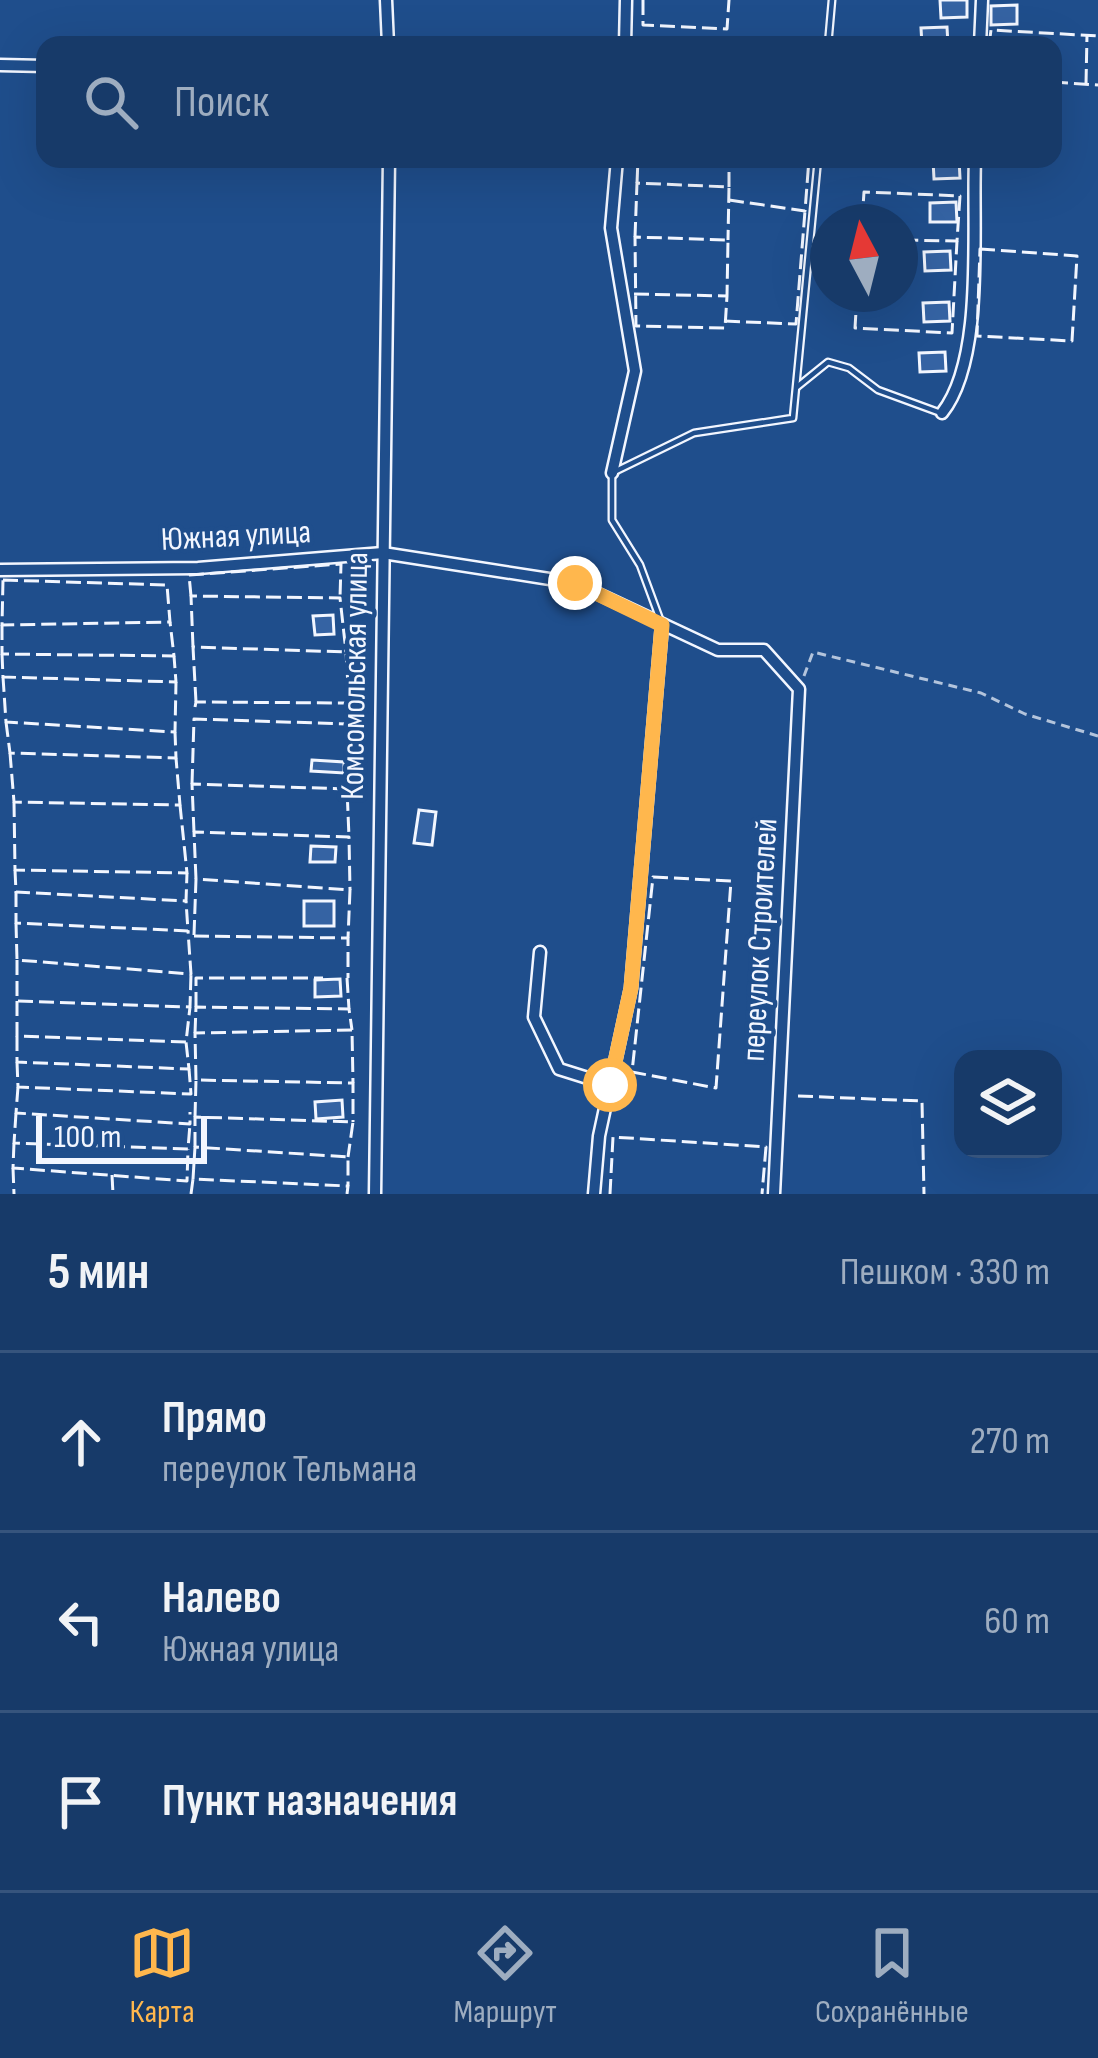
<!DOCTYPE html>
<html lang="ru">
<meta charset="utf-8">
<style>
body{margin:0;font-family:"Sofia Sans Condensed",sans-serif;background:#20416f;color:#f1f3f6}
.controls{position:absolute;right:36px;bottom:36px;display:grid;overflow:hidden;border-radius:24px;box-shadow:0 12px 48px #0002}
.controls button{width:108px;height:108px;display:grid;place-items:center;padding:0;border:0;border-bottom:3px solid #36547d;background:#173a69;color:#f1f3f6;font:60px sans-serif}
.compass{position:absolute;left:810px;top:204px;width:108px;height:108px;border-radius:50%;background:#173a69;box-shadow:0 12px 48px #0002;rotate:353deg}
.scale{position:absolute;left:36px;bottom:30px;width:171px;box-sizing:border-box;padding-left:12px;border:6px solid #f2f6ff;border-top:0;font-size:33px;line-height:42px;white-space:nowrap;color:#f2f6ff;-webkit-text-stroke:9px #1f4e8c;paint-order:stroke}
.stop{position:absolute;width:36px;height:36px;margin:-27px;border:9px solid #ffb74d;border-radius:50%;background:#fff}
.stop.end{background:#ffb74d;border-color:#fff;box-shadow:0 3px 12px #0008}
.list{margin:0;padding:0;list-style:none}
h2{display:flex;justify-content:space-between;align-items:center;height:156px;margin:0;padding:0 48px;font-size:51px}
h2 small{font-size:39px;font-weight:400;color:#9eadc0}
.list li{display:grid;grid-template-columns:78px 1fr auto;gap:36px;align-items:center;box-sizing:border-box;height:180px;padding:0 48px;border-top:3px solid #36547d}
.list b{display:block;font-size:45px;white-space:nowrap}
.list p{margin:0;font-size:39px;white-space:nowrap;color:#9eadc0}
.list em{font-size:39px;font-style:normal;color:#9eadc0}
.icon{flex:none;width:66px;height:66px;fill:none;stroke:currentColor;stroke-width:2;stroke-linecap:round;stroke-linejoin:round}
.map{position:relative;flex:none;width:1098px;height:1194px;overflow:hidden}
.search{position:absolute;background:#173a69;box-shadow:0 12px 48px #0002;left:36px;right:36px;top:36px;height:132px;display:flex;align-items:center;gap:30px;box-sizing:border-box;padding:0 42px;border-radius:24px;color:#9eadc0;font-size:45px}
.sheet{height:696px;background:#173a69}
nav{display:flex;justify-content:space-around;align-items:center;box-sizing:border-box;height:168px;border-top:3px solid #36547d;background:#173a69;font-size:33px;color:#9eadc0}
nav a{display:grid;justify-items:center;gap:6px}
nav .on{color:#ffb74d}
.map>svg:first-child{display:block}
</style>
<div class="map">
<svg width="1098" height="1194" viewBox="0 0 1098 1194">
<rect width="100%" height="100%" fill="#1f4e8c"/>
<g fill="#3563a3" stroke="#f2f6ff" stroke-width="3">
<path d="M940,0H967V17L941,18Z"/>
<path d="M1017,5V24L991,25V6Z"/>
<path d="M947,27L948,45H922L921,28Z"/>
<path d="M959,159L960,178L934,179L933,160Z"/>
<path d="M956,202L957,222H930V203Z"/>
<path d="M950,251L951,270L925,271L924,252Z"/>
<path d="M949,302L950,321L924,322L923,303Z"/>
<path d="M945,352L946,371L920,372L919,353Z"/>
<path d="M333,615L334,634L315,635L313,616Z"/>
<path d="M312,760L344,762V773L311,771Z"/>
<path d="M419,810L436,812L432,845L414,843Z"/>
<path d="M311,846L336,847L335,862H310Z"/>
<rect x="304" y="901" width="30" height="25"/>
<path d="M340,979L341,996L315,997V980Z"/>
<path d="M342,1100L343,1117L316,1119L315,1102Z"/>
</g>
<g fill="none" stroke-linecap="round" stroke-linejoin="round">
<defs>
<g id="service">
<path d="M828,45L832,0"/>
<path d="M797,387L828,362L849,368L878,390L938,412"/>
<path d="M661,622L640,565L612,520V473L694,433L793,418L818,159"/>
</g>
<g id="minor">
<path d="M386,0L388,45"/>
<path d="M625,45L626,0"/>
<path d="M980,45L982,0"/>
<path d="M0,65L45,66"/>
<path d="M942,413C985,359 972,228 975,159"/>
<path d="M612,473L635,371L611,228L617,159"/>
<path d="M0,570L198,568L383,553L575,583L718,650H764L799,689L774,1194"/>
<path d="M540,952L534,1017L559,1069L610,1085"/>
<path d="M375,1194L389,159"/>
<path d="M594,1194L599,1136L631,988L662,625"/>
</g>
</defs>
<use href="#service" stroke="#f2f6ff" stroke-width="9"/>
<use href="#minor" stroke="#f2f6ff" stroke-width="15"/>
<path stroke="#b3c4dc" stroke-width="3" stroke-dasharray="9 6" stroke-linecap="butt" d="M804,676L813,652L981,693L1025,714L1098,736"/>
<use href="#service" stroke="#1f4e8c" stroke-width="4.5"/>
<use href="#minor" stroke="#1f4e8c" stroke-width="10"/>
<g stroke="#f2f6ff" stroke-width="3" stroke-dasharray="15 6" stroke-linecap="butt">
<path d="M643,0V25L727,29L729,0"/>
<path d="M989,45L991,30L1098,36"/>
<path d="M1053,82L1098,85"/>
<path d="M1086,84L1087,35"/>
<path d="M637,183L638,159"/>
<path d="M729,187V159"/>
<path d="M729,200L805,211L809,159"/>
<path d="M862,222L864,192L960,196L957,241L900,240"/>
<path d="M635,237L637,183L729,187L728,240"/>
<path d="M980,249L1077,256L1072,341L977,336Z"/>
<path d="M634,294L727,296L725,328L636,326L635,237L728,240L727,296"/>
<path d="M857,294L855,328L952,333L957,241"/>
<path d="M725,321L796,324L805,211"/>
<path d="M3,580L167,585L170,622L2,625Z"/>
<path d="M191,596L189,575L341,564L340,598"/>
<path d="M2,625V654L174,656L170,622"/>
<path d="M193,647L191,596L340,598L346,652"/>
<path d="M2,654L3,677L176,682L174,656"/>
<path d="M3,677L6,722L175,732L176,682"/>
<path d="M196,702L193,647L346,652L349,703"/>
<path d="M195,707L196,702L349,703V724"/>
<path d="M6,722L10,753L176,758L175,732"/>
<path d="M10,753L14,802L180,805L176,758"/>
<path d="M192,784L194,719L349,724L347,789"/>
<path d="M14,802L15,870L187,873L180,805"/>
<path d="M194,832L192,784L347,789L349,837"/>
<path d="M15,870L16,892L186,901L187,873"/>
<path d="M653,877L731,881L716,1088L632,1072Z"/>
<path d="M196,879L194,832L349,837L350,890"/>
<path d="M16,892V923L188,931L186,901"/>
<path d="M16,923L17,960L191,974L188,931"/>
<path d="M194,935L196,879L350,890L348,938"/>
<path d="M194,936L348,938V978"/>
<path d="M17,960V1001L190,1007L191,974"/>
<path d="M347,978L349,1009"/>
<path d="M17,1001V1036L186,1042L190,1007"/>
<path d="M196,1007V978H323"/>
<path d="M195,1033L196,1007L349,1009L352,1030"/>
<path d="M17,1036V1062L189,1069L186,1042"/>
<path d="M17,1062L18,1087L191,1094L189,1069"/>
<path d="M196,1080L195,1033L352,1030L353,1083"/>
<path d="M18,1087L16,1113L190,1124V1112"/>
<path d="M798,1096L922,1101L924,1194"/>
<path d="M16,1113L14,1143L188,1149L190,1124"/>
<path d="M195,1117L196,1080L353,1083V1122"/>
<path d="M14,1143L13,1168L187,1181L188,1149"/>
<path d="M195,1147V1117L353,1122L348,1157"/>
<path d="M13,1168L14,1194"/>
<path d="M112,1175L113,1194"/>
<path d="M193,1179L195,1147L348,1157V1186"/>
<path d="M191,1194L193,1179L348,1186L347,1194"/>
<path d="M610,1194L613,1137L766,1147L762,1194"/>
</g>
</g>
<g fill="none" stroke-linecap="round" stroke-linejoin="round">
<path stroke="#ffb74d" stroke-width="15" d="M575,583L662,625L631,988L610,1085"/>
</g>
<g text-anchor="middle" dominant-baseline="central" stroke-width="9" stroke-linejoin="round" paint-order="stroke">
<g font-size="33" fill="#f2f6ff" stroke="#1f4e8c">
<text transform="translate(236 536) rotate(-3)">Южная улица</text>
<text transform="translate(355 676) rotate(-89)">Комсомольская улица</text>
<text transform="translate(760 940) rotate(-87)">переулок Строителей</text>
</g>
</g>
</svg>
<div class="controls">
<button><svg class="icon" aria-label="layers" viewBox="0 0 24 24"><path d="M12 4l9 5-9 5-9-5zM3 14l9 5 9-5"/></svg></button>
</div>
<svg class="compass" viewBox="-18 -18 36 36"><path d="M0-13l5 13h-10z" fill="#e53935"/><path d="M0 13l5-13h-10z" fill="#9eadc0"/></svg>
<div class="scale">100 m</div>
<div class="stop" style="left:610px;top:1085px"></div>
<div class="stop end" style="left:575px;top:583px"></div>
<div class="search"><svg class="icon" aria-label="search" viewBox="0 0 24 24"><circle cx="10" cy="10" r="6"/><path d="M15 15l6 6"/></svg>Поиск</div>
</div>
<section class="sheet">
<h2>5 мин<small>Пешком · 330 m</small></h2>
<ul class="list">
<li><svg class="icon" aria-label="ahead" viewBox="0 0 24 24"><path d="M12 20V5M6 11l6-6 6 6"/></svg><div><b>Прямо</b><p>переулок Тельмана</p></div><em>270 m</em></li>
<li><svg class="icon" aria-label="left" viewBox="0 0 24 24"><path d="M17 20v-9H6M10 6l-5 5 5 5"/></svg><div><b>Налево</b><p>Южная улица</p></div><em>60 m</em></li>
<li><svg class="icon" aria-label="arrive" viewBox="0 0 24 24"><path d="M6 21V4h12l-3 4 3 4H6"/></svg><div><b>Пункт назначения</b></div></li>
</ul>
</section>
<nav>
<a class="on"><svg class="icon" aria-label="map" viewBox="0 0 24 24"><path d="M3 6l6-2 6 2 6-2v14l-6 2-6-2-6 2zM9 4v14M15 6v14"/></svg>Карта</a>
<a><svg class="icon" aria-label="directions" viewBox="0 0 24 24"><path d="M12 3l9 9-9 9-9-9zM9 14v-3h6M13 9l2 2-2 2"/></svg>Маршрут</a>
<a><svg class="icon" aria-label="saved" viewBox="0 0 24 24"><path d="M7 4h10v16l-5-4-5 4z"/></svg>Сохранённые</a>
</nav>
